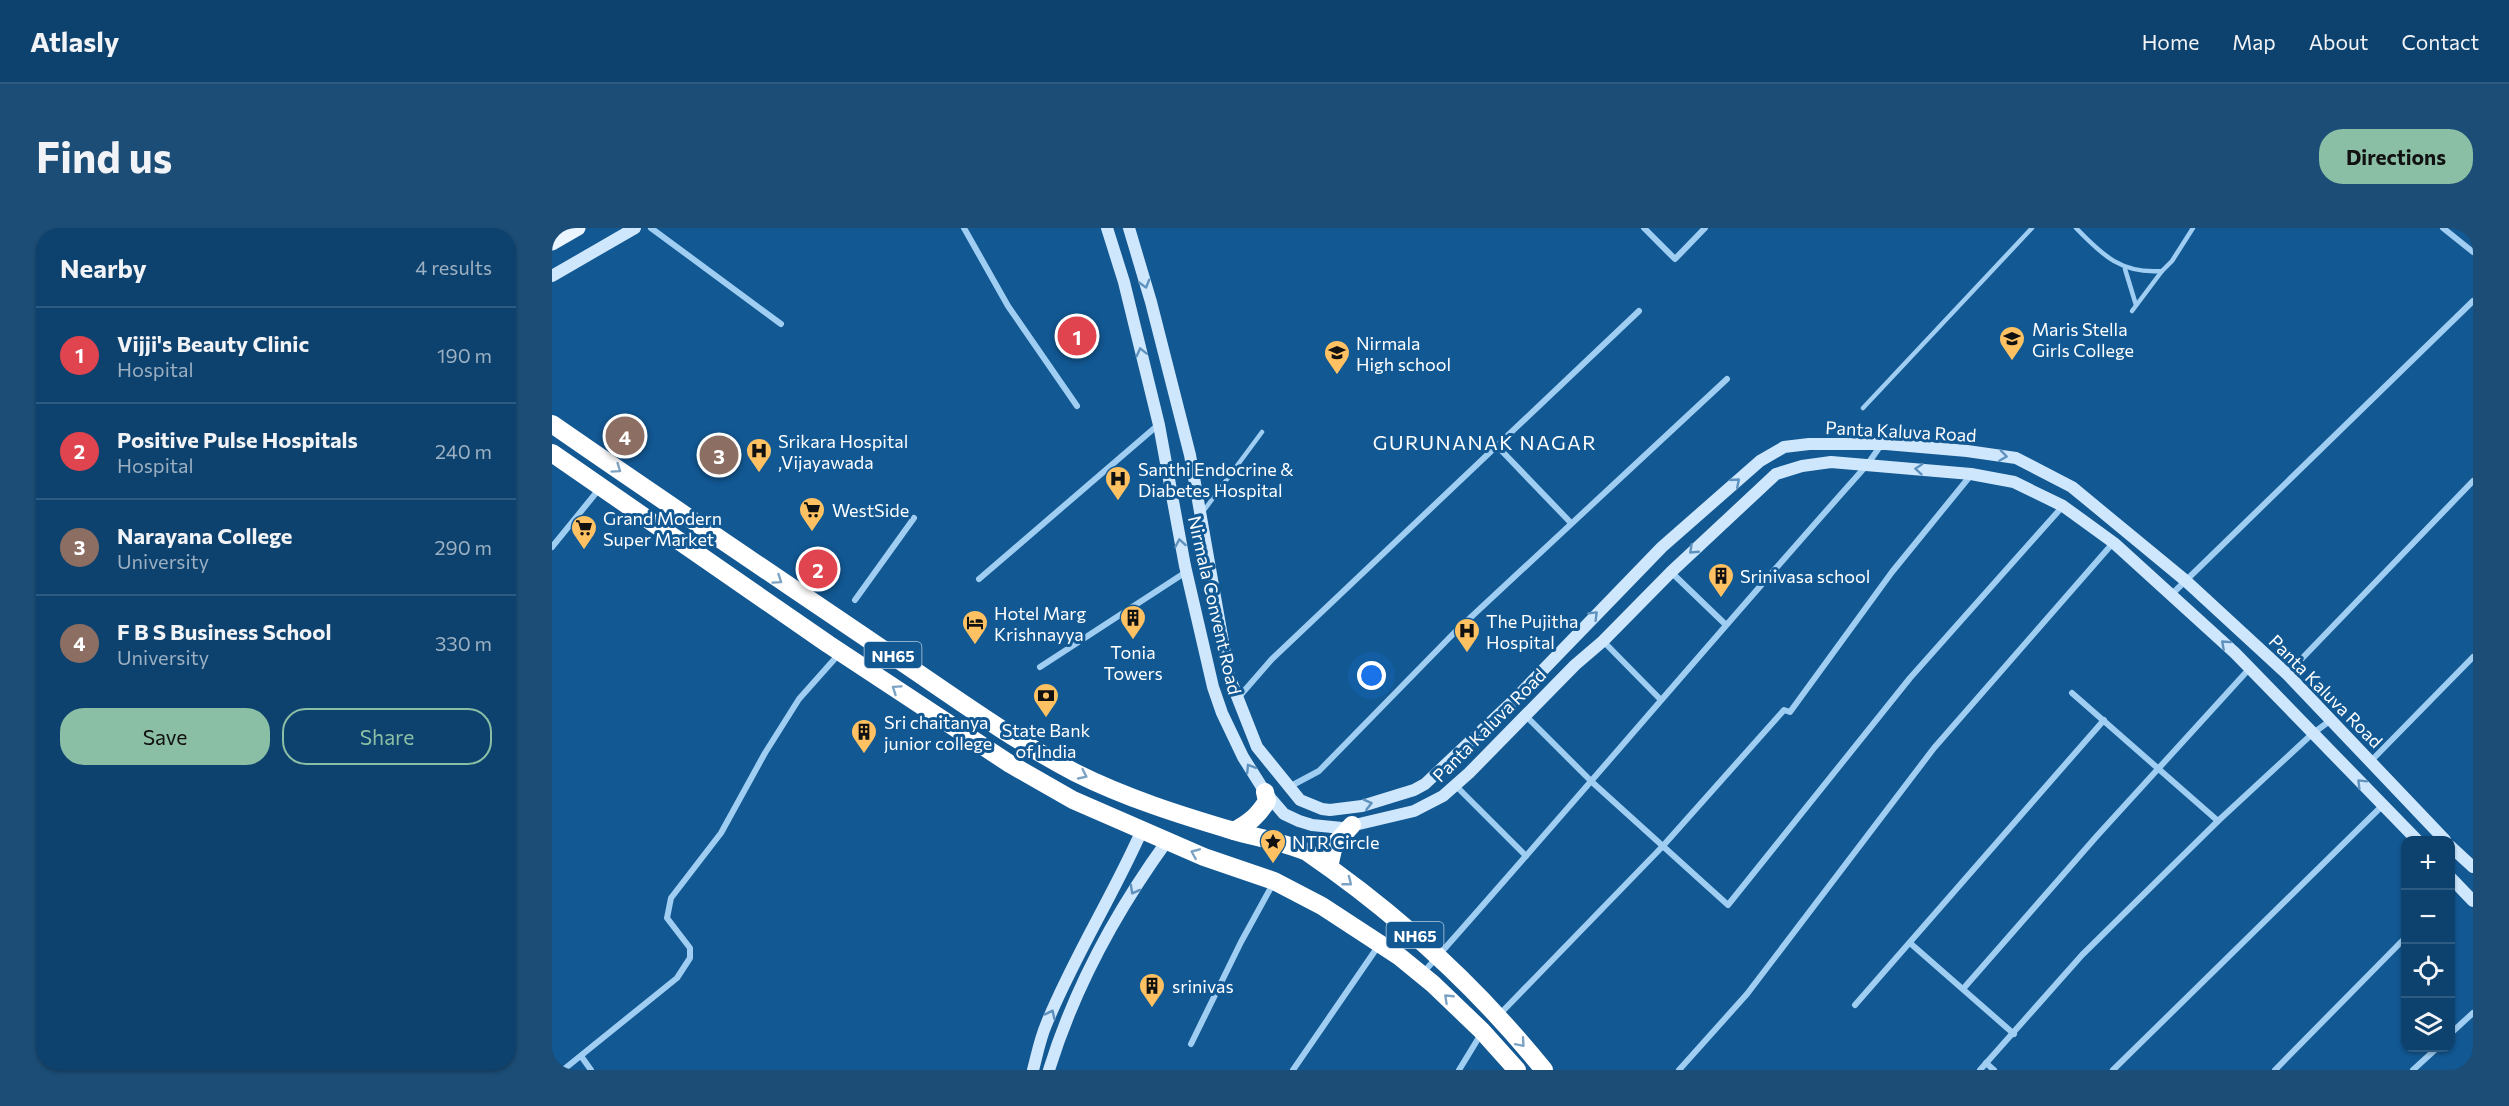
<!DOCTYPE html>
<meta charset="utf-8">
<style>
body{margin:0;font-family:Commissioner,sans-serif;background:#1c4d76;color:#f1f3f6}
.controls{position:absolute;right:18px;bottom:18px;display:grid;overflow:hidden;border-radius:12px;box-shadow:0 2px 4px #0004}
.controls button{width:54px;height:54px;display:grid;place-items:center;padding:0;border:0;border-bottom:2px solid #2e5b81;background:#0e426e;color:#f1f3f6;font:30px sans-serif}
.you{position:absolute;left:820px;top:448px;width:21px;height:21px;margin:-15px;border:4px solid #fff;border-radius:50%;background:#1a73e8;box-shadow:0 0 0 9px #1a73e833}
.badge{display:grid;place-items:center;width:39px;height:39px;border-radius:50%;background:#8abfa5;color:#fff;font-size:20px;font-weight:700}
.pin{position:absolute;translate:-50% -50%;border:3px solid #fff;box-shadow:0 2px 6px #0006}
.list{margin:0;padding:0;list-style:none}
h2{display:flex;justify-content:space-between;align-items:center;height:78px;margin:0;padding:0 24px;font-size:26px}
h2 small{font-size:20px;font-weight:400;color:#9bb0c2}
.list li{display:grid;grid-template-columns:39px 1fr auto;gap:18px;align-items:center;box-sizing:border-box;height:96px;padding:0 24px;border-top:2px solid #2e5b81}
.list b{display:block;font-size:22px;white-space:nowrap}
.list p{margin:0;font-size:20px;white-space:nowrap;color:#9bb0c2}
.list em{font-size:20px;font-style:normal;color:#9bb0c2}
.actions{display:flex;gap:12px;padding:18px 24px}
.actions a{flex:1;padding:14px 0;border:2px solid #8abfa5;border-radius:24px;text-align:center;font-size:21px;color:#8abfa5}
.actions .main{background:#8abfa5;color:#111}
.icon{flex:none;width:33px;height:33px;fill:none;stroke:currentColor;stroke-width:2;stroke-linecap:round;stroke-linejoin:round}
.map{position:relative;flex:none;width:1921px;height:842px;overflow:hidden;border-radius:24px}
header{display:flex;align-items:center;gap:36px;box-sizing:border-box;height:84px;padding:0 30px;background:#0e426e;border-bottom:2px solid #2e5b81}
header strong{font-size:28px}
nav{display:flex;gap:33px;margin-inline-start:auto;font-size:21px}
.intro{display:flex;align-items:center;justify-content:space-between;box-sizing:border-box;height:144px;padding:0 36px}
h1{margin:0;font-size:42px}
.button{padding:15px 27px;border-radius:24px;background:#8abfa5;color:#111;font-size:21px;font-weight:700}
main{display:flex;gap:36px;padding:0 36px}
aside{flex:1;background:#0e426e;border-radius:24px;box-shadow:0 2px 4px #0004}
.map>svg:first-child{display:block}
</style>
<header>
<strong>Atlasly</strong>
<nav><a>Home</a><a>Map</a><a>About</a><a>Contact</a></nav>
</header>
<div class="intro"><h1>Find us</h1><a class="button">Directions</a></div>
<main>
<aside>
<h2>Nearby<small>4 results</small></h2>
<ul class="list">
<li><span class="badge" style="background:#e0444e">1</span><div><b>Vijji's Beauty Clinic</b><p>Hospital</p></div><em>190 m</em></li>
<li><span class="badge" style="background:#e0444e">2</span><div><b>Positive Pulse Hospitals</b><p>Hospital</p></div><em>240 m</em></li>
<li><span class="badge" style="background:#8d6e63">3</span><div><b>Narayana College</b><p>University</p></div><em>290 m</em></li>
<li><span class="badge" style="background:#8d6e63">4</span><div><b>F B S Business School</b><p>University</p></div><em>330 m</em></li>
</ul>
<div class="actions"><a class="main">Save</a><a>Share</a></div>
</aside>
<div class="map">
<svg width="1921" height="842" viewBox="0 0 1921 842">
<rect width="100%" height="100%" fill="#125893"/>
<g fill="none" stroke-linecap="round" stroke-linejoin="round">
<g stroke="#a0cef2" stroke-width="4.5">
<path d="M1524,0C1551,28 1570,46 1610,43L1620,33L1641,0"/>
<path d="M1573,41L1584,77"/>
<path d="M1580,83L1610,43"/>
<path d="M1311,180L1480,0"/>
<path d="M650,285L710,204"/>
</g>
<g stroke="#a0cef2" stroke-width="6">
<path d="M99,0L229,96"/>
<path d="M412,0L456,78L525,178"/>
<path d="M1092,0L1123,31L1153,0"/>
<path d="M1891,0L1921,24"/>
<path d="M946,219L1019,295"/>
<path d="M0,319L48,260"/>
<path d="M1119,344L1173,396"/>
<path d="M427,351L606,197"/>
<path d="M1619,367L1921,73"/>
<path d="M303,372L362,290"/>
<path d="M1051,413L1109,472"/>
<path d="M488,439L634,344"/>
<path d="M1735,446L1921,253"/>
<path d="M1520,465L1666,593"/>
<path d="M686,470L720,431L1087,83"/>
<path d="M973,487L1040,554L1176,677L1358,450L1511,278"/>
<path d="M1819,533L1921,429"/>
<path d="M904,558L974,628"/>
<path d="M737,559L767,543L903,404L1175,151"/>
<path d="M1358,715L1462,806"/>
<path d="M870,746C1020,578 1165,405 1315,237L1329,217"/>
<path d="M1411,761L1544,609L1698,440"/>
<path d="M1303,777L1552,492"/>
<path d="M947,787L1110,619L1232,482L1238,484L1340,344L1419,247"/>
<path d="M1898,806L1921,785"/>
<path d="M639,816L689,714L722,654"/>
<path d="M29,828L39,842"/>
<path d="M1434,835L1442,842"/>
<path d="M11,842L125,750L138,730V720L115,690L119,670L169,605L213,525L247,471L287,426"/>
<path d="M741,842L827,717"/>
<path d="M907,842L929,806"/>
<path d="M1127,842L1195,766L1382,520L1561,315"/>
<path d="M1428,842L1530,727L1666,593L1760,506L1779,492"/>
<path d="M1561,842L1831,577"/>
<path d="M1723,842L1854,709"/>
<path d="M1861,842L1885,820"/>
</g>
<g stroke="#cfe7fc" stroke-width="12">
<path d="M555,0L572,54L607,197L633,338L661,459L670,485L691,529L713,564L732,586L747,593L760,597L790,600L862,583L891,568L917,545L1023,437L1051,413L1119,344L1224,246L1250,238L1279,234L1419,246L1462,254L1511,278L1562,315L1683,425L1865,612"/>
<path d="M577,0L599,74L638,227L677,448L705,519L748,572L770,581L778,582L810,578L862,562L873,556L961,473L1110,319L1208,233L1232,219L1257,216H1334L1415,223L1464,230L1520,259L1634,353L1735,446L1893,612"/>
<path d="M0,48L83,0"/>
<path d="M1898,618L1921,639"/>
<path d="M1898,649L1921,673"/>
<path d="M481,842C485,827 488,811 494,797C521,730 561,668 590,602"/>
<path d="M497,842C522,761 565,682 615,613"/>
</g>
<path stroke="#ebf5ff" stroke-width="15" d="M0,15L26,0"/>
<g stroke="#fff" stroke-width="18">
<path d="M0,196C108,271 217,344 326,418C391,461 455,509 524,545C574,570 628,587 682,603C707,610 731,614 755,624C844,685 924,758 992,842"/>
<path d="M0,225L276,416L458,536L521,572L652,629L722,653L770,678L848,729L881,756L930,803L965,842"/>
<path d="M682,603C697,595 706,588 715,573L713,564"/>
<path d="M777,639L782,617L800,597"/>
</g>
</g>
<defs><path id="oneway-chevron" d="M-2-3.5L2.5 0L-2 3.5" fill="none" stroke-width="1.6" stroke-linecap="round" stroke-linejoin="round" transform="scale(1.5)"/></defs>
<g stroke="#5e91bd">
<use href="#oneway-chevron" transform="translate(593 56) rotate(74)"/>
<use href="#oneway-chevron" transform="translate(589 124) rotate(-104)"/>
<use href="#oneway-chevron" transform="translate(1451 228) rotate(8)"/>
<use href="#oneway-chevron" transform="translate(1367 241) rotate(-175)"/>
<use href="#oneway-chevron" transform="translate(1184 254) rotate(-41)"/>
<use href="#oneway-chevron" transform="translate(628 315) rotate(-100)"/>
<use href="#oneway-chevron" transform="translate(1141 322) rotate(137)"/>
<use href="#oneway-chevron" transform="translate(1042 387) rotate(-45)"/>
<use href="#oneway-chevron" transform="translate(1673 416) rotate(-138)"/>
<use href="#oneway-chevron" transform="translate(698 540) rotate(-122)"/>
<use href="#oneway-chevron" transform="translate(1809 555) rotate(-135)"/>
<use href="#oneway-chevron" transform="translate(816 576) rotate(-14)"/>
<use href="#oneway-chevron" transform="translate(582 662) rotate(119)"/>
<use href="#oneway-chevron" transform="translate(499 786) rotate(-64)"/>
</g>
<g stroke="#7da3c4">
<use href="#oneway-chevron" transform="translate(65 241) rotate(35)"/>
<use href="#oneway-chevron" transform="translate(226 352) rotate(34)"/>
<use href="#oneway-chevron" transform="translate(344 461) rotate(-146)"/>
<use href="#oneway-chevron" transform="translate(531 547) rotate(25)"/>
<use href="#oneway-chevron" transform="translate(643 625) rotate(-157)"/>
<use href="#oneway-chevron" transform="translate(796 654) rotate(38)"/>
<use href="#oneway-chevron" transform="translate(896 770) rotate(-137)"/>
<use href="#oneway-chevron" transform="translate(969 815) rotate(49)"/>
</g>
<defs>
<symbol id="university-pin" viewBox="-11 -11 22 30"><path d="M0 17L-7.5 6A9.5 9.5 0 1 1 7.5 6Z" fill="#ffc161" stroke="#125893"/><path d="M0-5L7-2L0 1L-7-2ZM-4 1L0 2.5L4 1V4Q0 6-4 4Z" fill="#111"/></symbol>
<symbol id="school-pin" viewBox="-11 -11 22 30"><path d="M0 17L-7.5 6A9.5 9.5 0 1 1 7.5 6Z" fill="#ffc161" stroke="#125893"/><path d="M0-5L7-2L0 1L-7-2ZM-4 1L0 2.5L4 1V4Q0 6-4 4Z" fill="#111"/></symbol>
<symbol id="hospital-pin" viewBox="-11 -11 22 30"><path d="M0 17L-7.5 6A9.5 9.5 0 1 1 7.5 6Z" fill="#ffc161" stroke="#125893"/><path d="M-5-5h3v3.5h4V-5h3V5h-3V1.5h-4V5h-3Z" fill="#111"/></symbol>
<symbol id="supermarket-pin" viewBox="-11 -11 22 30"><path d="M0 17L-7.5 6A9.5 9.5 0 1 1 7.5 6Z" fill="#ffc161" stroke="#125893"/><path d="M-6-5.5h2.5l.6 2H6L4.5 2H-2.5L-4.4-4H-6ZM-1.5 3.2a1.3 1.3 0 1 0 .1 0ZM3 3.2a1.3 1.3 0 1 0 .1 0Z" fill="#111"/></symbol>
<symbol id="building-pin" viewBox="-11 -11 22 30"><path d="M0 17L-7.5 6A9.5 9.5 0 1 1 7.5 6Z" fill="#ffc161" stroke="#125893"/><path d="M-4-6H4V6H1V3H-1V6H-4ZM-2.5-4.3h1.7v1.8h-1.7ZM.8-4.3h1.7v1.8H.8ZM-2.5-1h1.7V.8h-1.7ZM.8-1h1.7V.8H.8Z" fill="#111"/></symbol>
<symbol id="hotel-pin" viewBox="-11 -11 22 30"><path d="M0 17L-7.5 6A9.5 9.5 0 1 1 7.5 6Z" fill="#ffc161" stroke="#125893"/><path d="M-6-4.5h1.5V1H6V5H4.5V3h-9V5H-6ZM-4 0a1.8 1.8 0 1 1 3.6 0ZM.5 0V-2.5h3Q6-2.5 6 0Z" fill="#111"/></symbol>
<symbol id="bank-pin" viewBox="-11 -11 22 30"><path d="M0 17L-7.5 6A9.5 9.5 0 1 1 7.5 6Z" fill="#ffc161" stroke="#125893"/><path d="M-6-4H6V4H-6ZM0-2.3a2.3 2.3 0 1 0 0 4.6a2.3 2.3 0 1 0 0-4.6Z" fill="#111"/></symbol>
<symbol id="sight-pin" viewBox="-11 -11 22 30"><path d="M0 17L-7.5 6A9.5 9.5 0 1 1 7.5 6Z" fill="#ffc161" stroke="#125893"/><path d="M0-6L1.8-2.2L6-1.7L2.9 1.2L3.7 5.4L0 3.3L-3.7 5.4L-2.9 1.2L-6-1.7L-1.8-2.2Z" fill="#111"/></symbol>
</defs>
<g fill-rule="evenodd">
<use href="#university-pin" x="1445" y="96" width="30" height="40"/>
<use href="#school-pin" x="770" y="110" width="30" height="40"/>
<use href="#hospital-pin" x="192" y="208" width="30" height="40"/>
<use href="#hospital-pin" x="551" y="236" width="30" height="40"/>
<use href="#supermarket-pin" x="245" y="267" width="30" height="40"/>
<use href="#supermarket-pin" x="17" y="285" width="30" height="40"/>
<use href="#building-pin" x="1154" y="333" width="30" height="40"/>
<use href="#building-pin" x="566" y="375" width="30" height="40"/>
<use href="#hotel-pin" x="408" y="380" width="30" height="40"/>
<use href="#hospital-pin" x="900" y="388" width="30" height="40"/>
<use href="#bank-pin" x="479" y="453" width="30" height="40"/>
<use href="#building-pin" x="297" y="489" width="30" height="40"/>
<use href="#sight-pin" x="706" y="599" width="30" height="40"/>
<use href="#building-pin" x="585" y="743" width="30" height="40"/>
</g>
<g text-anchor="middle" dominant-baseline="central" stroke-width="6" stroke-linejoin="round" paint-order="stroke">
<g fill="#125893" stroke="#b8cddf" stroke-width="1.5">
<rect x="312.5" y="414" width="57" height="26" rx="4.5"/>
<rect x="834.5" y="694" width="57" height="26" rx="4.5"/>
</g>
<g font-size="16" font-weight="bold" fill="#fff">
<text x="341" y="427">NH65</text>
<text x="863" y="707">NH65</text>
</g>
<g font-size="18" fill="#fff" stroke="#125893" text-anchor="start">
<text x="1480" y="101">Maris Stella<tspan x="1480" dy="21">Girls College</tspan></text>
<text x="804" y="115">Nirmala<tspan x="804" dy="21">High school</tspan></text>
<text x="226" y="213">Srikara Hospital<tspan x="226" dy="21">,Vijayawada</tspan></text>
<text x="586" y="241">Santhi Endocrine &amp;<tspan x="586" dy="21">Diabetes Hospital</tspan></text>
<text x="280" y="282">WestSide</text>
<text x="51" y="290">Grand Modern<tspan x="51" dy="21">Super Market</tspan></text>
<text x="1188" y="348">Srinivasa school</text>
<text x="442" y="385">Hotel Marg<tspan x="442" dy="21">Krishnayya</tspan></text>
<text x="934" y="393">The Pujitha<tspan x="934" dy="21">Hospital</tspan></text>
<text x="581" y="424" text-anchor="middle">Tonia<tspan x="581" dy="21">Towers</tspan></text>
<text x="332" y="494">Sri chaitanya<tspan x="332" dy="21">junior college</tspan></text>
<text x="494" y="502" text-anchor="middle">State Bank<tspan x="494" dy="21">of India</tspan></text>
<text x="740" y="614">NTR Circle</text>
<text x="620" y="758">srinivas</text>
</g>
<g font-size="18" fill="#fff" stroke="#125893">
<text transform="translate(1349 203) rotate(3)">Panta Kaluva Road</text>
<text transform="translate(663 377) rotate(77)">Nirmala Convent Road</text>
<text transform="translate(1774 463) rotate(45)">Panta Kaluva Road</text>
<text transform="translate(937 497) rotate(-45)">Panta Kaluva Road</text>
</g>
<g font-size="20" letter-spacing="1.5" fill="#fff" stroke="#125893">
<text x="933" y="214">GURUNANAK NAGAR</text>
</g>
</g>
</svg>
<div class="controls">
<button>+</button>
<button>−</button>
<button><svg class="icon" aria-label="locate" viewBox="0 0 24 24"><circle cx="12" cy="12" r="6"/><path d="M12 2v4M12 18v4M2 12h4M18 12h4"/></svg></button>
<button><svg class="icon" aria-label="layers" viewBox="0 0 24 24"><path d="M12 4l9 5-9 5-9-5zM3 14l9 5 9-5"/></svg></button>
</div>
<div class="you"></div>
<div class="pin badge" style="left:525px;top:108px;background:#e0444e">1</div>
<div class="pin badge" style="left:266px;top:341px;background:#e0444e">2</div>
<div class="pin badge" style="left:167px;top:227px;background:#8d6e63">3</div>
<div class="pin badge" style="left:73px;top:208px;background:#8d6e63">4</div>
</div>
</main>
